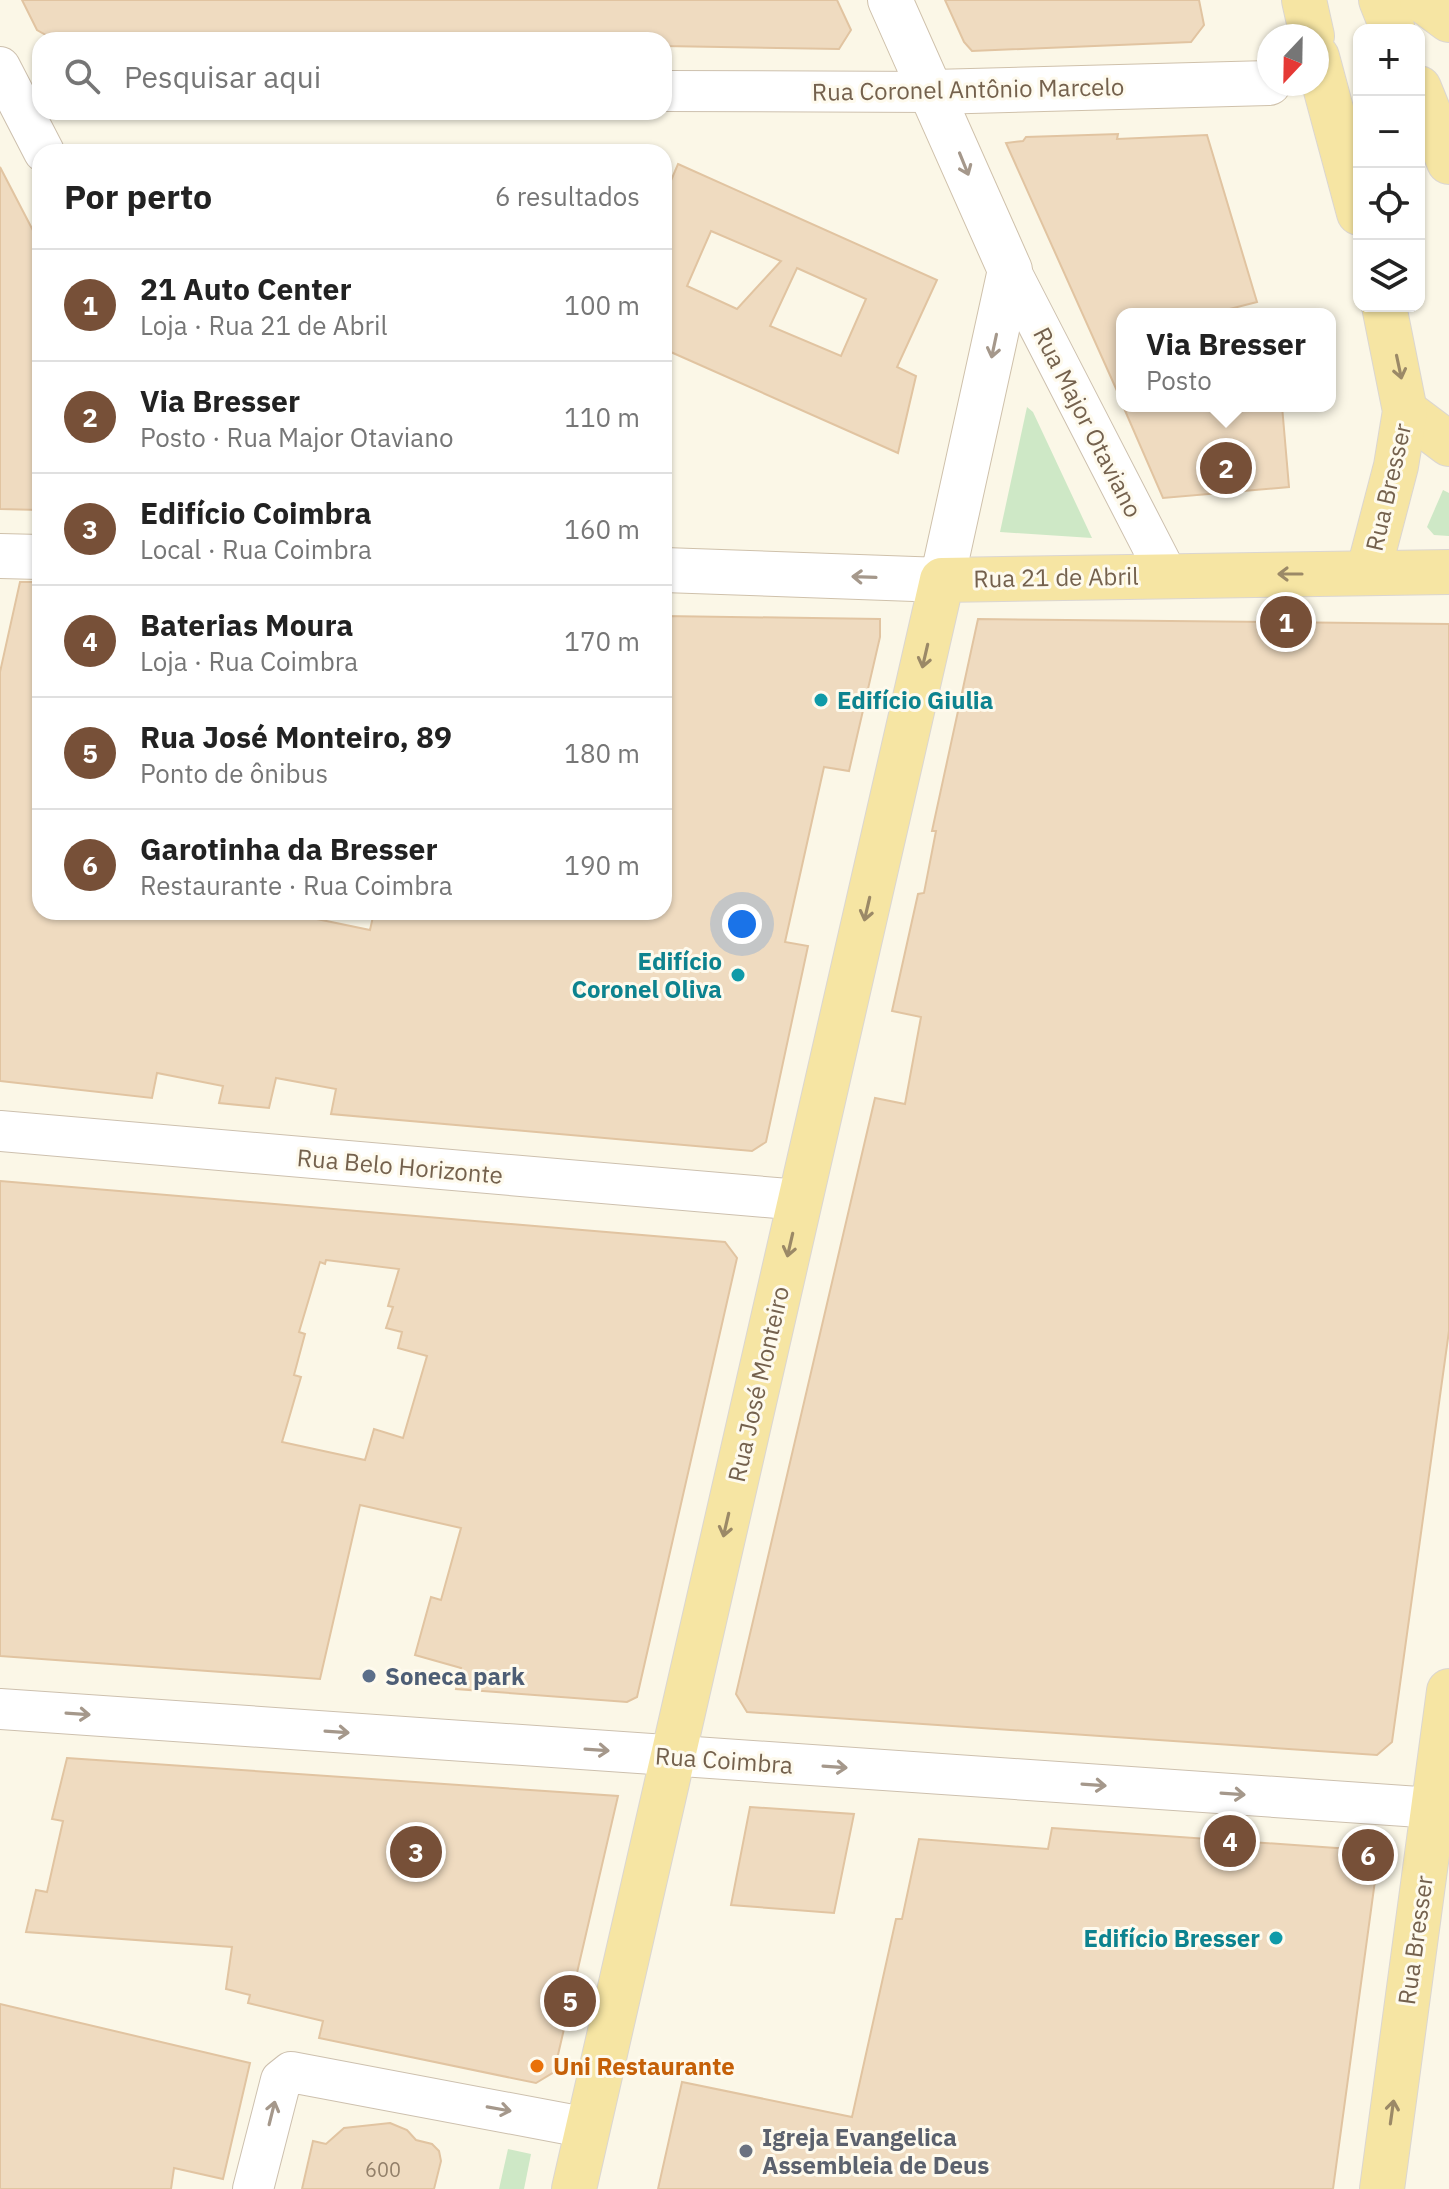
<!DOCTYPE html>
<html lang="pt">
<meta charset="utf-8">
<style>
body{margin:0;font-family:"IBM Plex Sans",sans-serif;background:#f2f2f2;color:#222}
.controls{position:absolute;right:24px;top:24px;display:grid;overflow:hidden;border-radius:16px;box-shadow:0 2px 6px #0004}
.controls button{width:72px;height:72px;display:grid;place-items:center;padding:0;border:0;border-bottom:2px solid #e0e0e0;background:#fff;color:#222;font:40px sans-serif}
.compass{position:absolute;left:1257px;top:24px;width:72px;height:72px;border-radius:50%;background:#fff;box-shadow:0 2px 6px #0004;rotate:202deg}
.you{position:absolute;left:742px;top:924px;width:28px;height:28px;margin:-20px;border:6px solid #fff;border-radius:50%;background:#1a73e8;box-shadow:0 0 0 12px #1a73e833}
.badge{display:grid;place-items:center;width:52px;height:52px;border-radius:50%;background:#775038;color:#fff;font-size:26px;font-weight:700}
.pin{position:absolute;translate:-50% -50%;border:4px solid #fff;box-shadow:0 2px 8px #0006}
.popup{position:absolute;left:1116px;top:308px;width:220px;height:104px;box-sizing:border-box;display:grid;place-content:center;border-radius:16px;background:#fff;filter:drop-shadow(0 2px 6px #0005);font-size:26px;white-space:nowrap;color:#767676}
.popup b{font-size:30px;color:#222}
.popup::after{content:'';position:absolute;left:50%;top:100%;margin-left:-16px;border:16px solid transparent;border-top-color:#fff}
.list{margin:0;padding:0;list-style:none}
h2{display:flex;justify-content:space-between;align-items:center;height:104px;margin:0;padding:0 32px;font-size:34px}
h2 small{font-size:26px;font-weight:400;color:#767676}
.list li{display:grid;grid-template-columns:52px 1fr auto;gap:24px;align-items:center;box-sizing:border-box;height:112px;padding:0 32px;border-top:2px solid #e0e0e0}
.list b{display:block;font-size:30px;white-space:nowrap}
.list p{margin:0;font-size:26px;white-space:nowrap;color:#767676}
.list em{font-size:26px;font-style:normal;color:#767676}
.icon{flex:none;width:44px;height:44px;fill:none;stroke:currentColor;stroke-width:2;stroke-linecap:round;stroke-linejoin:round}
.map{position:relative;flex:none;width:1449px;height:2189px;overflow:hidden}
.search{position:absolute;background:#fff;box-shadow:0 2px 6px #0004;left:32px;top:32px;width:640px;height:88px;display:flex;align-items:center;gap:20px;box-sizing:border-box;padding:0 28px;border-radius:24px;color:#767676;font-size:30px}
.panel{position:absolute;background:#fff;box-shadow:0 2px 6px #0004;left:32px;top:144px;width:640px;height:776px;border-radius:24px}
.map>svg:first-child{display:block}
</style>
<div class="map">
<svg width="1449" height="2189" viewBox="0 0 1449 2189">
<rect width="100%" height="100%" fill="#fbf7e7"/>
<g fill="#cee8c6">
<path d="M1027,407L1033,412L1092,538L1000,532Z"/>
<path d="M1443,490L1449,493V536L1434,535L1427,527Z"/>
<path d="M508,2149L531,2154L524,2189H499Z"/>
</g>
<g fill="#efdbc0" stroke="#e1c4a1" stroke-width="2" fill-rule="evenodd">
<path d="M22,0H837L851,30L839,49L664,46V40L53,39L37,30Z"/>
<path d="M945,0H1199L1204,25L1191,42L972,51L964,42Z"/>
<path d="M1118,134L1117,139L1207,135L1257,302L1210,314H1122V402L1006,143L1023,141L1026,137Z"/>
<path d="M678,164L937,280L897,367L916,376L898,453L664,349V197ZM711,231L781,261L737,309L687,286ZM797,268L866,299L841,356L770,326Z"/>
<path d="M0,167L40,244V510L0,509Z"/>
<path d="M1123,406H1282L1289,487L1163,498Z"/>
<path d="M20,582H40V912H283L370,930L374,912H664V616L880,619V637L849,771L824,767L785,942L808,946L766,1142L752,1151L331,1114L336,1089L276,1078L269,1108L219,1103L223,1086L157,1073L152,1098L0,1081V672Z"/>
<path d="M978,619L1449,624V1331L1392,1742L1377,1755L747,1712L736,1694L875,1098L905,1104L921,1017L892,1011L918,894L924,893L936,831H932Z"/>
<path d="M0,1181L725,1242L737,1258L637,1697L627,1702L456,1689L461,1668L415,1655L431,1597L441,1600L461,1528L360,1505L320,1679L0,1656ZM326,1260L399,1269L388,1306L393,1307L386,1328L402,1332L398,1348L427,1356L403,1438L374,1429L365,1460L282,1442L301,1377L294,1375L305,1334L299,1332L320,1262L325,1264Z"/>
<path d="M67,1758L618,1796L554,2072L536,2083L319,2038L323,2021L248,2003L250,1995L226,1989L232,1947L26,1932L36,1890L47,1892L63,1821L52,1819Z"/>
<path d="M750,1807L854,1814L834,1913L731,1905Z"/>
<path d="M1052,1828L1364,1850L1377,1866L1333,2189H658L682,2082L852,2117L896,1919H902L919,1839L1048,1849Z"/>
<path d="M0,2004L250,2063L223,2179L174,2168L171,2189H0Z"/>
<path d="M390,2123L407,2130L416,2140L432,2144L439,2151L441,2161L434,2189H302L313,2141L326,2144L344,2128Z"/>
</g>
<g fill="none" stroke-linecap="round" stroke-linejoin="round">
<defs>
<g id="street">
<path d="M0,67L44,152"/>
<path d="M664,91L933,92"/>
<path d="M1010,270L1167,575"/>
<path d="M0,1131L800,1200"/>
<path d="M0,1709L1449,1809"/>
<path d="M253,2189L281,2080L291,2072L588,2128"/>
</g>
<g id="secondary">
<path d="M933,92L1269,83"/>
<path d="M0,556L40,557"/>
<path d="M664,570L942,580L1010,270L890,0"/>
</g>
<g id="primary">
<path d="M1304,0L1312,36"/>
<path d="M1381,0L1393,30"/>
<path d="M1422,0L1449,20"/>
<path d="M1317,57L1359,213"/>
<path d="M1419,88L1449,162"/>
<path d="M1405,411L1449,444"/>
<path d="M1368,573L1396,466L1405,411L1384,306"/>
<path d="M574,2189L942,580L1449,572"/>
<path d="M1382,2189L1449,1691"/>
</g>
</defs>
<use href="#street" stroke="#cdc0ae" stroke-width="42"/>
<use href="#secondary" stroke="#cfc1ab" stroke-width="46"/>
<use href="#primary" stroke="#dbd6d1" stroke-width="46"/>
<use href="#street" stroke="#fff" stroke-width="40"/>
<use href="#secondary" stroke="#fff" stroke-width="44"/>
<use href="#primary" stroke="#f6e5a3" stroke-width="44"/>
</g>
<defs><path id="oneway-shaft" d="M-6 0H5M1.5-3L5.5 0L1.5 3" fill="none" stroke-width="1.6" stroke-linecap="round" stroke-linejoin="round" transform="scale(2)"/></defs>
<g stroke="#a5988b">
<use href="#oneway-shaft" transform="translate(964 164) rotate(68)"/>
<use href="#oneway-shaft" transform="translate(994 346) rotate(102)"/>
<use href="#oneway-shaft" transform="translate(864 577) rotate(-178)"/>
<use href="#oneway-shaft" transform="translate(78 1714) rotate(4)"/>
<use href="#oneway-shaft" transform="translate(337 1732) rotate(4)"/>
<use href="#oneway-shaft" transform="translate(597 1750) rotate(4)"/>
<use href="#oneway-shaft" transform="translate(835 1767) rotate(4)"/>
<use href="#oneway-shaft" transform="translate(1094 1785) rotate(4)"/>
<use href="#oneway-shaft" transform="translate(1233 1794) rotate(4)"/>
<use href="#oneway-shaft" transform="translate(499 2109) rotate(10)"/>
<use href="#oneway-shaft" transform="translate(272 2113) rotate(-76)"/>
</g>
<g stroke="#9b8967">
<use href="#oneway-shaft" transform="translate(1399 367) rotate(78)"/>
<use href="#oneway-shaft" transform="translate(1290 574) rotate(180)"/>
<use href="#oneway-shaft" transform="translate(925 656) rotate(103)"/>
<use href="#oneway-shaft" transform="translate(867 909) rotate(103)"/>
<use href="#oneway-shaft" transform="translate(790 1245) rotate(103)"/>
<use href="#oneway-shaft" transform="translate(726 1525) rotate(103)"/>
<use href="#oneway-shaft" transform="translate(1392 2112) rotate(-82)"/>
</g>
<g fill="#0f9aa8" stroke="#fefaed" stroke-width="3">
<circle cx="821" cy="700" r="8"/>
<circle cx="738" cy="975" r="8"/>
<circle cx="1276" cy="1938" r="8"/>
</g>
<circle fill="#5c6f8a" stroke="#fefaed" stroke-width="3" cx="369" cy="1676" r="8"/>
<circle fill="#e8710a" stroke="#fefaed" stroke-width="3" cx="537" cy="2066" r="8"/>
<circle fill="#6b7280" stroke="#fefaed" stroke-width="3" cx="746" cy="2151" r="8"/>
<g text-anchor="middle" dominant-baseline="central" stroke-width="6" stroke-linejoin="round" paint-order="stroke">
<g font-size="20" fill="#93806a">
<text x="383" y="2169">600</text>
</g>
<g font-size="24" fill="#74614d" stroke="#fefaed">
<text transform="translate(968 89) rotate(-1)">Rua Coronel Antônio Marcelo</text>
<text transform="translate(1088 422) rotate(63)">Rua Major Otaviano</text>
<text transform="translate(1388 487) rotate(-77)">Rua Bresser</text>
<text transform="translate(1056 577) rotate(-1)">Rua 21 de Abril</text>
<text transform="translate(400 1166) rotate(5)">Rua Belo Horizonte</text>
<text transform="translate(758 1384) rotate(-77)">Rua José Monteiro</text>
<text transform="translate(724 1760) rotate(4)">Rua Coimbra</text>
<text transform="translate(1415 1940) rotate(-82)">Rua Bresser</text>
</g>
<g font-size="24" font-weight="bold" fill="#0d838f" stroke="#fefaed" text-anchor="end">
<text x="837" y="700" text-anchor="start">Edifício Giulia</text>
<text x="722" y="961">Edifício<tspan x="722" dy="28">Coronel Oliva</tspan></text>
<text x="1260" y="1938">Edifício Bresser</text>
</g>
<g font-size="24" font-weight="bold" fill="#4e5e75" stroke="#fefaed" text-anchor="start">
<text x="385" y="1676">Soneca park</text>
</g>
<g font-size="24" font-weight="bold" fill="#c56008" stroke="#fefaed" text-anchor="start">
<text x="553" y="2066">Uni Restaurante</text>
</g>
<g font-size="24" font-weight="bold" fill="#5b616d" stroke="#fefaed" text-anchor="start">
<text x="762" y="2137">Igreja Evangelica<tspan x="762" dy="28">Assembleia de Deus</tspan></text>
</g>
</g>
</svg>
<div class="controls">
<button>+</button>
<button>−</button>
<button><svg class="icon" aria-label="locate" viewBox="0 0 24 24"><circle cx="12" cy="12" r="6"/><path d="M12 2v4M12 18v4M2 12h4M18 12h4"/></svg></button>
<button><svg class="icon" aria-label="layers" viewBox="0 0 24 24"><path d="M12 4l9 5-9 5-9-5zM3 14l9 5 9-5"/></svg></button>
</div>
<svg class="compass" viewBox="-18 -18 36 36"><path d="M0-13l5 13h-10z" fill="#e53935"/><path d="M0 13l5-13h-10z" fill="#767676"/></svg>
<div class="you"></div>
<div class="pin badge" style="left:1286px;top:622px">1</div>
<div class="pin badge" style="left:1226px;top:468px">2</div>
<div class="popup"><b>Via Bresser</b>Posto</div>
<div class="pin badge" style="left:416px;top:1852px">3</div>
<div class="pin badge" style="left:1230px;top:1841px">4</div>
<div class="pin badge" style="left:570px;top:2001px">5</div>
<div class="pin badge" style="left:1368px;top:1855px">6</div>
<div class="search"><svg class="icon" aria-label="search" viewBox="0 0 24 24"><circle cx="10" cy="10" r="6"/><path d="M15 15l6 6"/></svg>Pesquisar aqui</div>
<section class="panel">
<h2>Por perto<small>6 resultados</small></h2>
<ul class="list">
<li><span class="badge">1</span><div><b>21 Auto Center</b><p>Loja · Rua 21 de Abril</p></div><em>100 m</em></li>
<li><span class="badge">2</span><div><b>Via Bresser</b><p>Posto · Rua Major Otaviano</p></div><em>110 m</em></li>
<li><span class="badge">3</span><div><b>Edifício Coimbra</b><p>Local · Rua Coimbra</p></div><em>160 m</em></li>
<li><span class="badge">4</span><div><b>Baterias Moura</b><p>Loja · Rua Coimbra</p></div><em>170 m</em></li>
<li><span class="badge">5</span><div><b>Rua José Monteiro, 89</b><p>Ponto de ônibus</p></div><em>180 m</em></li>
<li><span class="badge">6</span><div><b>Garotinha da Bresser</b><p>Restaurante · Rua Coimbra</p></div><em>190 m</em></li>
</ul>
</section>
</div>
